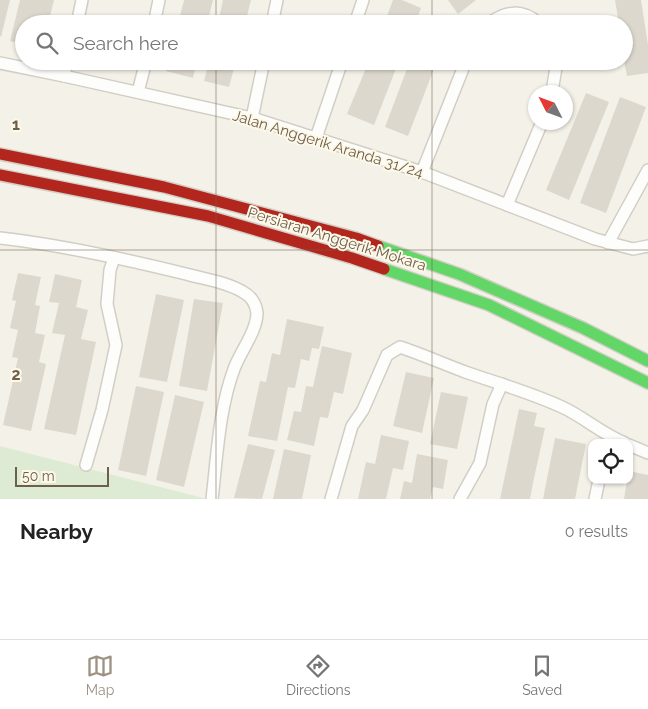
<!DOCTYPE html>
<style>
body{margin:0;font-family:Raleway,sans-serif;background:#f2f2f2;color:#222}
.controls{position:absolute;right:15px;bottom:15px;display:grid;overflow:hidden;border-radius:10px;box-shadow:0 1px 4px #0004}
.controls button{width:45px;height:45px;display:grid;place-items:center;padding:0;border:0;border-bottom:1px solid #e0e0e0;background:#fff;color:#222;font:25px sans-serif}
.compass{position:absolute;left:528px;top:85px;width:45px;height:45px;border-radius:50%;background:#fff;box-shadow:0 1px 4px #0004;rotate:312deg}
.scale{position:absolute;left:15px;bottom:12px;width:94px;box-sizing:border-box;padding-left:5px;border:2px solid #6e5e4c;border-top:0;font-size:14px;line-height:18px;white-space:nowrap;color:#6e5e4c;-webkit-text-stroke:4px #fdf8e8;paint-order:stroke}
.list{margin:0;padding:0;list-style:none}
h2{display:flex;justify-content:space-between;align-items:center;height:65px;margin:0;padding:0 20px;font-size:21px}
h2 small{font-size:16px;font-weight:400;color:#767676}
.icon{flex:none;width:28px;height:28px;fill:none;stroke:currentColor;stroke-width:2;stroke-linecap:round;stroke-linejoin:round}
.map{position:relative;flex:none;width:648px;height:499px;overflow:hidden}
.search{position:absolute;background:#fff;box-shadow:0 1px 4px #0004;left:15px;right:15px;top:15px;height:55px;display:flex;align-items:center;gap:12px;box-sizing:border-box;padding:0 18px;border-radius:28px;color:#767676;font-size:19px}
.sheet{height:140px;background:#fff}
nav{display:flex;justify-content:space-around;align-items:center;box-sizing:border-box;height:70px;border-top:1px solid #e0e0e0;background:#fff;font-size:14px;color:#767676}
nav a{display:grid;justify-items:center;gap:2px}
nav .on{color:#9d9283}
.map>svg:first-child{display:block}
</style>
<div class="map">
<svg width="648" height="499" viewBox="0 0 648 499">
<rect width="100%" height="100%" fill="#f4f2e8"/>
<path fill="#ddebd4" d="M0,446L207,499H0Z"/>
<g fill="#ddd8ce">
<path d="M0,0H10L1,37L0,36Z"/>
<path d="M20,0H54L48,24H24V45L10,41Z"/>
<path d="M184,0H213L207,24H178Z"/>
<path d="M223,0H251L245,24H218Z"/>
<path d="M393,0H402L421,8L415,24H384Z"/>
<path d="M448,0H476L458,14Z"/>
<path d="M615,0H641L648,45V73L627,76L624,61V24H619Z"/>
<path d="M168,61H197L193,78L166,71Z"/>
<path d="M209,61H236L229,87L204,81Z"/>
<path d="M369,61H399L374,125L347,114Z"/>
<path d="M410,61H437L408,136L385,127Z"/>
<path d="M586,93L609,102L569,200L546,190Z"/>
<path d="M620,97L646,107L606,213L580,203Z"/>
<path d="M18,273L41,277L35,305L40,306L35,333L45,335L39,362L46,364L31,431L3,425L18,358L12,357L18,330L10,328L16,301L12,300Z"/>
<path d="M55,274L82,280L76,307L88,310L81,339L96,342L76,435L44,429L65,335L52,333L59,303L49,302Z"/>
<path d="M156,294L184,300L167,382L139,377Z"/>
<path d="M194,299L223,303L207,391L179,386Z"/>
<path d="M287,319L324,327L319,349L312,348L309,361L301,359L295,388L288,387L277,441L248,436L260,381L266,382L272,353L280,355Z"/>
<path d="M322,346L352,353L343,394L334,392L328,418L320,417L314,446L287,440L294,411L301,412L306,386L313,387Z"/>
<path d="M406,372L434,378L422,433L393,426Z"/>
<path d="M136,386L164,392L146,476L118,470Z"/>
<path d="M441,392L468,397L457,449L430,444Z"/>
<path d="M175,395L204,402L184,487L156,480Z"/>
<path d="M519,409L537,413L534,426L545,428L533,483L530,499H500Z"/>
<path d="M381,435L409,441L403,470L393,468L386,499H358L366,462L375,464Z"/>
<path d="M555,438L586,444L575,499H543Z"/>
<path d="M248,444L275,450L262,499L234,498Z"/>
<path d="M284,449L311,455L302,499H273Z"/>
<path d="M417,454L448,460L443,489L433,487L430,499H400L404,481L412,483Z"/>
<path d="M629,471L648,475V499H624L627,480H629Z"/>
</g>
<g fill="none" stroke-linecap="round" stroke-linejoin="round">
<defs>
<g id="street">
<path d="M77,24L82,0"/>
<path d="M154,24L159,0"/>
<path d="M272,24L277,0"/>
<path d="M355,24L363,0"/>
<path d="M488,24C507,10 522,9 540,24"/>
<path d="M0,63L64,76L252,118L422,172L595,239L633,249L648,246"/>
<path d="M64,76L67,61"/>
<path d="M138,92L146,61"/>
<path d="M552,92L557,61"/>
<path d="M252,118L264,61"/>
<path d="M316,138L342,61"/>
<path d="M422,172L466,61"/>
<path d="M507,205L542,122"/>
<path d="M0,238C62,245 125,259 186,274C204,279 227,282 243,292C251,296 256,304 257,313C257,331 240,352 234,369C219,409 217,457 212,499"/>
<path d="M608,243L648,170"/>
<path d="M629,445L648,453"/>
<path d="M86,465L102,410L116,345L107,304L110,270L114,258"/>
<path d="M331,499L352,426L363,410L387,355L400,347C424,355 446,365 468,373C500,384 532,393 562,407C584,417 602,434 625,443"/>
<path d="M460,499L480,463L493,404L502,384"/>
<path d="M595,499L599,480"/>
</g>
<g id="fast">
<path d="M378,246L459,274L583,328L648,361"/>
<path d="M384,269L489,305L648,383"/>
</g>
<g id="jam">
<path d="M0,154L164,187L356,238L378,246"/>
<path d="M0,175L208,216L352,258L384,269"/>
</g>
</defs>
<use href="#street" stroke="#d2cec5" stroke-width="14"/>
<use href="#fast" stroke="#d3cec6" stroke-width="14"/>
<use href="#jam" stroke="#d3cec6" stroke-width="14"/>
<use href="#street" stroke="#fdfdfc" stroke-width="11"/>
<use href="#fast" stroke="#63d668" stroke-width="11"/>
<use href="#jam" stroke="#b3261e" stroke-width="11"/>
</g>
<path fill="none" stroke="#6e5e4c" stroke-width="1" stroke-opacity="0.55" d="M216,0V24M432,0V24M216,61V499M432,61V499M0,250H648"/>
<g text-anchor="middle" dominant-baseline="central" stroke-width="4" stroke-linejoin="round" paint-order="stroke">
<g font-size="15" fill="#6e5e4c" stroke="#fdf8e8">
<text transform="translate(328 144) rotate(17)">Jalan Anggerik Aranda 31/24</text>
<text transform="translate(337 239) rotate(17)">Persiaran Anggerik Mokara</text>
</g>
</g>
<g font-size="16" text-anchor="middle" font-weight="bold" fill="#6e5e4c" stroke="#fdf8e8" stroke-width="4" stroke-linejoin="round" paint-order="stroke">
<text x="16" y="130">1</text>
<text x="16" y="380">2</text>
</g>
</svg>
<div class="controls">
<button><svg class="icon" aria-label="locate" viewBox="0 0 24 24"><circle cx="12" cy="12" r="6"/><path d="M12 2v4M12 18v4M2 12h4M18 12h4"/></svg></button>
</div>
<svg class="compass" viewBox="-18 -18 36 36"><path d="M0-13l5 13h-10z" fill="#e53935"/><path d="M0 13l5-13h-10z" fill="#767676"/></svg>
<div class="scale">50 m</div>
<div class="search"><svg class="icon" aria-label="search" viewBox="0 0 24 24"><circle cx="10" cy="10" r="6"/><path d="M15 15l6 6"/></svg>Search here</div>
</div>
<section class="sheet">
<h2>Nearby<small>0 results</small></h2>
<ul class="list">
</ul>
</section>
<nav>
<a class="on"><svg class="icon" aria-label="map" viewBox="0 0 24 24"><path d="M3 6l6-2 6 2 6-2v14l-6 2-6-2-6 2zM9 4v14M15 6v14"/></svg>Map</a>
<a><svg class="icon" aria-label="directions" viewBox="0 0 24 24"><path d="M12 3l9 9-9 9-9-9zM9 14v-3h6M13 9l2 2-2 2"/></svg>Directions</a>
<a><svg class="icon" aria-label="saved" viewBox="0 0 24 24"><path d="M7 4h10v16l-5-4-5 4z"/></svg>Saved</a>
</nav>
